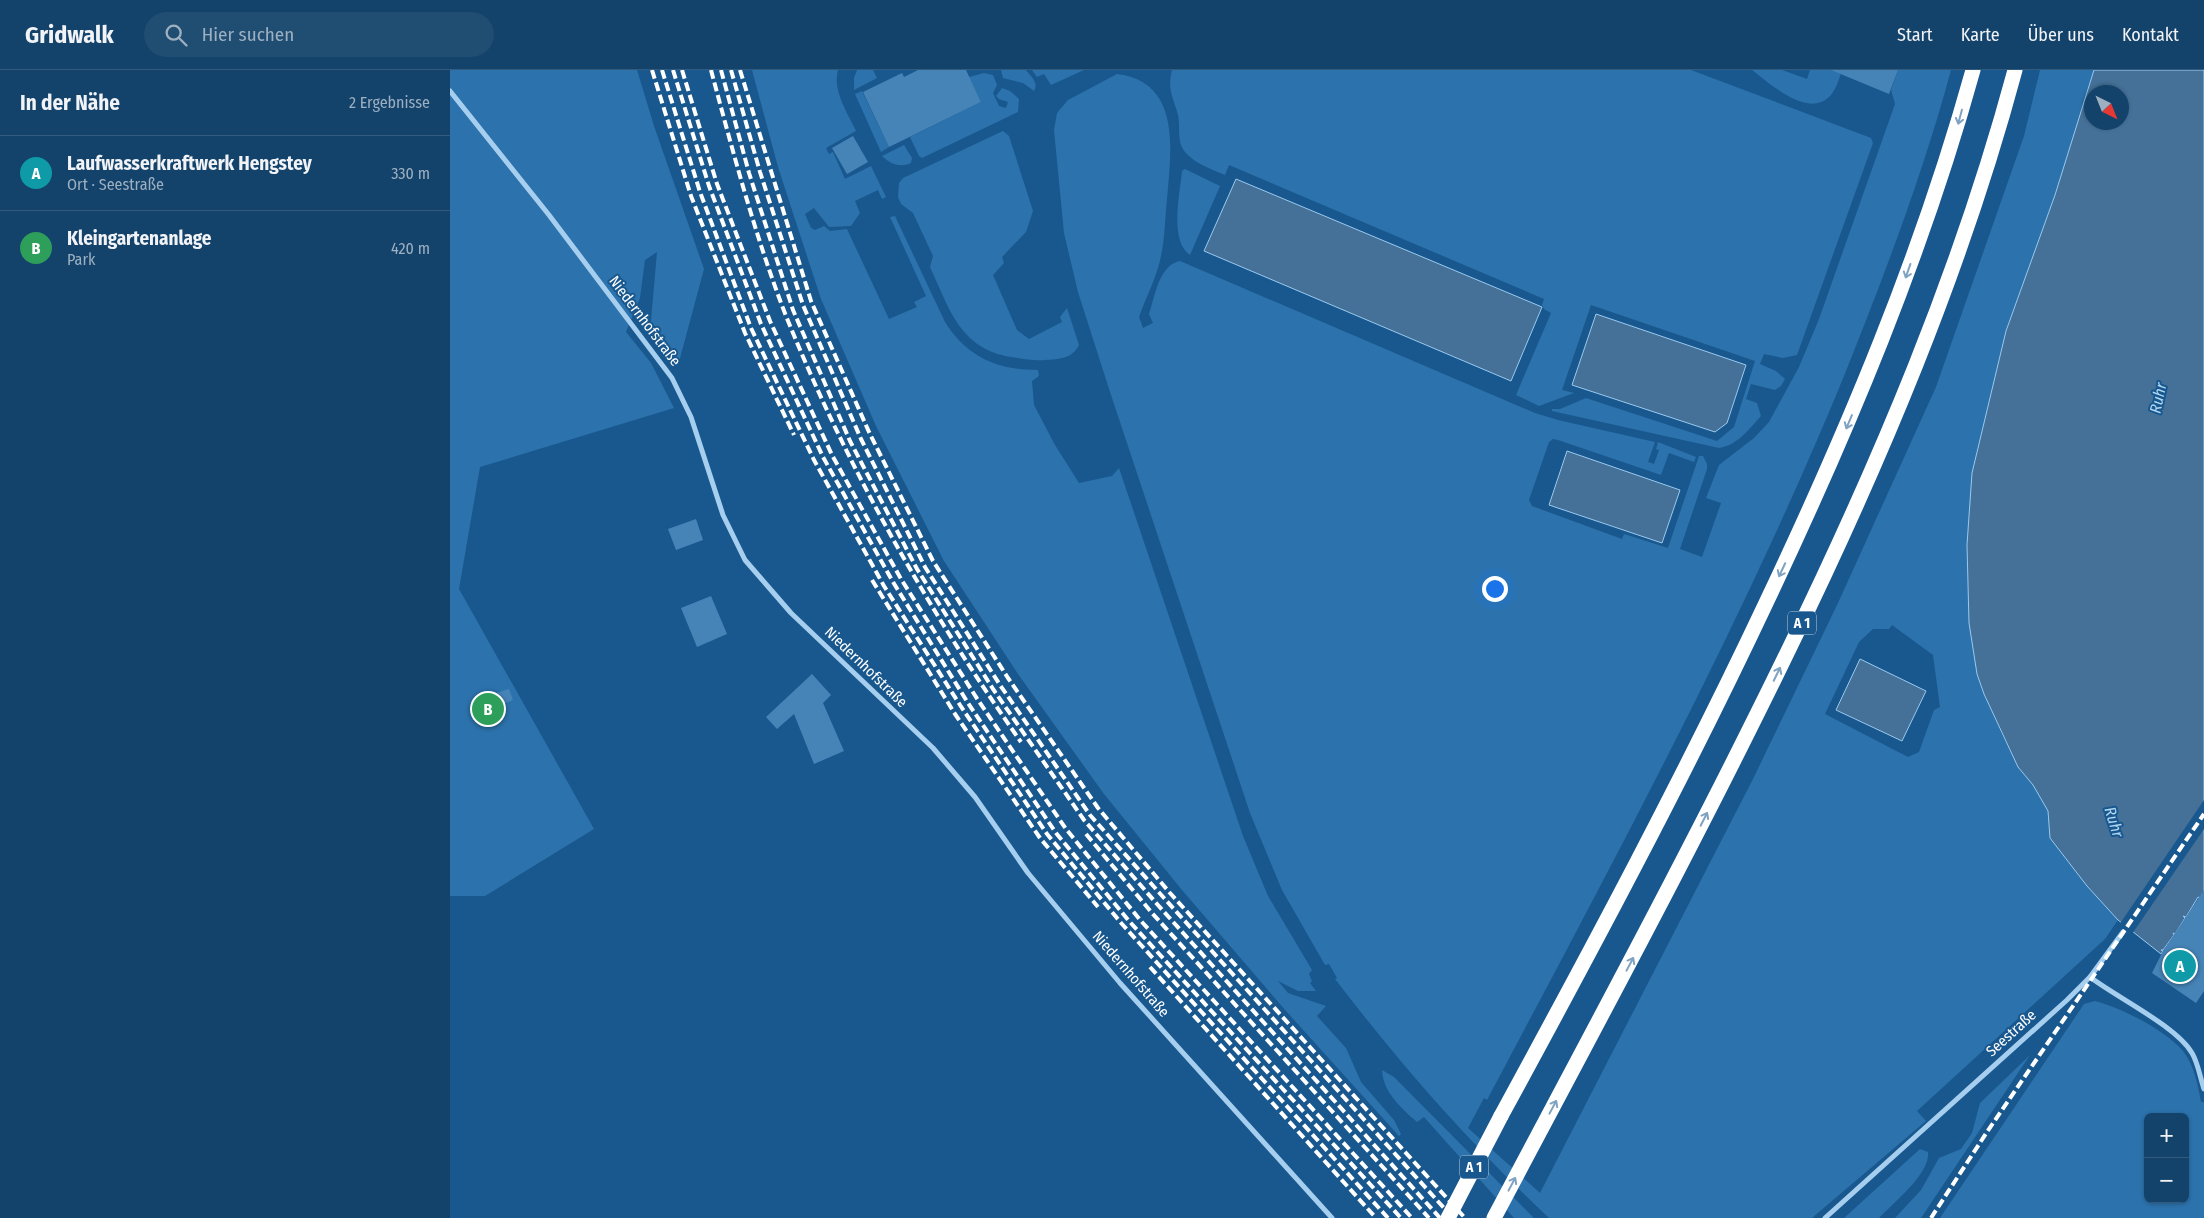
<!DOCTYPE html>
<html lang="de">
<meta charset="utf-8">
<style>
body{margin:0;font-family:"Fira Sans Condensed",sans-serif;background:#204d72;color:#f1f3f6}
.controls{position:absolute;right:15px;bottom:15px;display:grid;overflow:hidden;border-radius:8px;box-shadow:0 1px 4px #0004}
.controls button{width:45px;height:45px;display:grid;place-items:center;padding:0;border:0;border-bottom:1px solid #325b7e;background:#13426a;color:#f1f3f6;font:25px sans-serif}
.compass{position:absolute;left:1634px;top:15px;width:45px;height:45px;border-radius:50%;background:#13426a;box-shadow:0 1px 4px #0004;rotate:137deg}
.you{position:absolute;left:1044px;top:518px;width:18px;height:18px;margin:-12px;border:4px solid #fff;border-radius:50%;background:#1a73e8;box-shadow:0 0 0 8px #1a73e833}
.badge{display:grid;place-items:center;width:32px;height:32px;border-radius:50%;background:#ffc364;color:#fff;font-size:16px;font-weight:700}
.pin{position:absolute;translate:-50% -50%;border:2px solid #fff;box-shadow:0 1px 5px #0006}
.list{margin:0;padding:0;list-style:none}
h2{display:flex;justify-content:space-between;align-items:center;height:65px;margin:0;padding:0 20px;font-size:21px}
h2 small{font-size:16px;font-weight:400;color:#9db0c1}
.list li{display:grid;grid-template-columns:32px 1fr auto;gap:15px;align-items:center;box-sizing:border-box;height:75px;padding:0 20px;border-top:1px solid #325b7e}
.list b{display:block;font-size:19px;white-space:nowrap}
.list p{margin:0;font-size:16px;white-space:nowrap;color:#9db0c1}
.list em{font-size:16px;font-style:normal;color:#9db0c1}
.icon{flex:none;width:28px;height:28px;fill:none;stroke:currentColor;stroke-width:2;stroke-linecap:round;stroke-linejoin:round}
.map{position:relative;flex:none;width:1754px;height:1148px;overflow:hidden}
header{display:flex;align-items:center;gap:30px;box-sizing:border-box;height:70px;padding:0 25px;background:#13426a;border-bottom:1px solid #325b7e}
header strong{font-size:24px}
nav{display:flex;gap:28px;margin-inline-start:auto;font-size:18px}
.search{width:350px;height:45px;background:#204d72;display:flex;align-items:center;gap:12px;box-sizing:border-box;padding:0 18px;border-radius:28px;color:#9db0c1;font-size:19px}
main{display:flex}
aside{flex:1;background:#13426a}
.map>svg:first-child{display:block}
</style>
<header>
<strong>Gridwalk</strong>
<div class="search"><svg class="icon" aria-label="search" viewBox="0 0 24 24"><circle cx="10" cy="10" r="6"/><path d="M15 15l6 6"/></svg>Hier suchen</div>
<nav><a>Start</a><a>Karte</a><a>Über uns</a><a>Kontakt</a></nav>
</header>
<main>
<aside>
<h2>In der Nähe<small>2 Ergebnisse</small></h2>
<ul class="list">
<li><span class="badge" style="background:#0f9aa8">A</span><div><b>Laufwasserkraftwerk Hengstey</b><p>Ort · Seestraße</p></div><em>330 m</em></li>
<li><span class="badge" style="background:#2e9e5b">B</span><div><b>Kleingartenanlage</b><p>Park</p></div><em>420 m</em></li>
</ul>
</aside>
<div class="map">
<svg width="1754" height="1148" viewBox="0 0 1754 1148">
<rect width="100%" height="100%" fill="#19588e"/>
<g fill="#2c72ac" fill-rule="evenodd">
<path d="M0,0H187L204,56L254,199L229,292L200,262L207,182L195,190L190,228L176,262L201,293L224,338L30,397L9,519L144,759L35,826H0Z"/>
<path d="M302,0H388C382,20 398,44 406,61L376,78L379,84L383,82L395,109L421,96L436,127L432,129L428,120L405,131L410,143L401,156L379,157L364,138L355,144L361,158L365,160L374,156L380,161L397,159L439,249L467,237L464,232L476,226L440,147L445,146L495,252C517,287 547,300 588,300L589,306L582,311L584,335L605,375L629,413L662,406L669,398L793,766L818,826L862,900L859,904L862,911L860,913L866,921H848L828,911L838,923L876,936L867,946L896,978L911,1012L944,1050L951,1064L949,1066L836,941L732,820L654,724L568,604L494,491L426,356L371,229L328,97Z"/>
<path d="M407,0H423L427,8L404,20V8Z"/>
<path d="M551,0H576C581,7 589,12 584,21L573,13L553,8Z"/>
<path d="M582,0H634L601,15L594,4L587,7Z"/>
<path d="M722,0H1241L1421,68L1423,73L1347,285L1333,288L1314,284L1310,294L1326,301L1335,309L1331,316L1325,320L1301,314L1296,329L1307,333L1311,346C1298,360 1288,375 1269,378L1102,341V339H1110L1136,328L1267,371L1284,357L1305,291L1141,235L1112,320L1124,323L1089,336L1066,325L1101,243L1094,239L1092,235L1094,229L779,95L775,105C761,99 737,91 731,75C728,66 730,54 728,45C723,26 717,20 722,0Z"/>
<path d="M1302,0H1332L1357,9L1360,0H1392C1389,9 1386,21 1378,28C1356,47 1319,13 1302,0Z"/>
<path d="M1448,0H1501C1473,104 1434,206 1394,306C1292,555 1163,792 1037,1030L1034,1028L1018,1058L1090,1123L1303,709L1388,533L1486,317L1574,66L1590,0H1644L1605,125L1556,261L1522,403L1525,587L1527,604L1534,624L1552,664L1568,697L1583,715L1598,741L1600,768L1637,816L1668,850L1655,869L1467,1041L1476,1051L1362,1148H1099C1021,1075 950,994 885,909L887,908L879,894L875,895L832,820L800,743L659,319L628,222L614,163L604,60L607,43L618,30L667,4C732,12 721,81 717,129C715,147 715,168 711,186C707,207 696,227 689,247L693,258L703,253L699,244C705,226 709,195 730,191L1085,343L1108,350L1205,372L1198,392L1204,394L1209,380L1206,379L1208,372L1246,387L1244,392L1219,383L1211,405L1108,370L1103,369L1099,372L1079,430L1082,436L1172,469L1174,464L1218,478L1249,386H1253L1257,394V399L1230,479L1252,487L1271,433L1256,428L1269,395L1304,368L1319,352L1349,297L1369,249L1445,34L1441,20ZM1442,555L1483,585L1490,637L1484,640L1469,682L1458,687L1375,644L1409,572L1423,559H1439Z"/>
<path d="M534,3L543,5L547,15L543,23L549,36L556,38L558,32L549,29L546,26L552,18L560,21L569,29L568,42L472,88L469,86L460,67L531,32L519,7Z"/>
<path d="M412,21L439,77L431,82L405,24Z"/>
<path d="M553,61L559,66L583,141L576,162L552,187L554,193L543,205L567,260L579,269L612,252L610,247L617,238L629,275C622,289 609,289 595,290C584,291 573,289 561,287C510,279 499,238 480,197L483,186L463,143L451,134L448,127L449,113L453,108Z"/>
<path d="M454,75L462,88L461,93C450,98 440,94 432,86Z"/>
<path d="M735,99L770,116L740,185C719,171 730,123 732,101Z"/>
<path d="M1645,931C1672,938 1715,960 1733,981C1744,995 1748,1015 1751,1032H1754V1148H1490L1634,934ZM1698,1047H1735V1129H1698Z"/>
<path d="M1580,985L1471,1148H1445L1471,1120L1489,1088L1511,1079L1522,1063L1530,1033Z"/>
<path d="M932,1000L944,1007L1084,1148H1064L974,1047L967,1052C951,1038 933,1022 932,1000Z"/>
<path d="M1470,1079L1478,1082C1481,1103 1443,1133 1429,1148H1394Z"/>
</g>
<g fill="#457198" stroke="#99caf1" fill-rule="evenodd">
<path d="M1644,0H1754V830L1748,827L1736,847L1733,846L1735,848L1725,864L1723,863L1724,865L1713,880H1711L1713,881L1711,884L1668,850L1637,816L1600,768L1598,741L1583,715L1568,697L1534,624L1527,604L1519,553L1517,475L1522,403L1556,261L1605,125ZM1642,22H1672V52H1642Z"/>
<path d="M786,109L1092,237L1061,311L754,181Z"/>
<path d="M1146,244L1296,295L1277,353L1265,362L1122,315Z"/>
<path d="M1117,381L1230,420L1212,473L1099,435Z"/>
<path d="M1410,589L1476,621L1452,671L1386,640Z"/>
</g>
<path fill="#19588e" d="M1754,730V759L1682,864L1669,855Z"/>
<g fill="#4684b8">
<path d="M468,0H516L531,32L439,77L413,22L452,3L454,7Z"/>
<path d="M1381,0H1448L1439,24Z"/>
<path d="M403,66L418,92L397,104L382,78Z"/>
<path d="M246,449L253,470L226,480L218,459Z"/>
<path d="M261,526L277,564L247,577L231,538Z"/>
<path d="M362,604L381,625L373,633L394,681L364,694L344,644L327,659L316,647Z"/>
<path d="M59,619L63,630L48,636L44,624Z"/>
<path d="M1754,820V921L1746,933L1702,903L1713,881Z"/>
</g>
<g fill="none" stroke-linecap="round" stroke-linejoin="round">
<g stroke="#a6ceee" stroke-width="5">
<path d="M0,21L99,145L222,308L241,347L273,445L295,490L341,543L483,678L525,727L578,803L670,913L882,1148"/>
<path d="M1640,907C1666,927 1726,956 1742,983C1748,993 1750,1007 1754,1019"/>
<path d="M1375,1148L1617,930L1640,907L1673,862"/>
</g>
<g stroke="#fff" stroke-width="15">
<path d="M1051,1046C1143,877 1234,707 1316,533C1398,360 1472,184 1523,0"/>
<path d="M1044,1148C1144,959 1246,771 1339,579C1430,392 1511,201 1565,0"/>
</g>
<g stroke="#fff" stroke-width="4" stroke-dasharray="9 4" stroke-linecap="butt">
<path d="M202,0L241,126L295,263L344,365"/>
<path d="M212,0L250,122L301,258L364,390L434,516L510,635L597,764L672,854L938,1148"/>
<path d="M223,0L259,116L311,254L373,387L443,512L518,633L606,763L679,851L951,1148"/>
<path d="M232,0L267,114L320,251L382,385L451,509L526,627L616,759L691,851L962,1148"/>
<path d="M261,0C283,82 305,166 336,246C397,397 477,539 571,672"/>
<path d="M271,0L299,103L343,240L400,371L467,499L543,619L634,750L707,834L990,1148"/>
<path d="M281,0L310,102L353,235L411,369L475,497L550,615L640,745L714,828L1003,1148"/>
<path d="M290,0L361,231L419,362L483,491L558,608L648,738L720,823L1015,1148"/>
<path d="M422,510L505,644L590,768L648,837"/>
<path d="M636,764L702,843L979,1148"/>
<path d="M700,897L926,1148"/>
<path d="M1481,1148L1537,1062L1754,744"/>
</g>
<path stroke="#fff" stroke-width="15" d="M998,1148L1051,1046"/>
</g>
<defs><path id="oneway-shaft" d="M-6 0H5M1.5-3L5.5 0L1.5 3" fill="none" stroke-width="1.6" stroke-linecap="round" stroke-linejoin="round" transform="scale(1.25)"/></defs>
<g stroke="#80a3c1">
<use href="#oneway-shaft" transform="translate(1510 47) rotate(105)"/>
<use href="#oneway-shaft" transform="translate(1458 201) rotate(109)"/>
<use href="#oneway-shaft" transform="translate(1399 352) rotate(113)"/>
<use href="#oneway-shaft" transform="translate(1332 500) rotate(115)"/>
<use href="#oneway-shaft" transform="translate(1327 604) rotate(-64)"/>
<use href="#oneway-shaft" transform="translate(1254 749) rotate(-63)"/>
<use href="#oneway-shaft" transform="translate(1180 894) rotate(-62)"/>
<use href="#oneway-shaft" transform="translate(1103 1037) rotate(-62)"/>
<use href="#oneway-shaft" transform="translate(1062 1114) rotate(-62)"/>
</g>
<g text-anchor="middle" dominant-baseline="central" stroke-width="4" stroke-linejoin="round" paint-order="stroke">
<g fill="#19588e" stroke="#bacddd" stroke-width="1">
<rect x="1338" y="541.5" width="28" height="23" rx="4"/>
<rect x="1010" y="1085.5" width="28" height="23" rx="4"/>
</g>
<g font-size="14" font-weight="bold" fill="#fff">
<text x="1352" y="553">A 1</text>
<text x="1024" y="1097">A 1</text>
</g>
<g font-size="15" fill="#fff" stroke="#19588e">
<text transform="translate(195 251) rotate(53)">Niedernhofstraße</text>
<text transform="translate(416 597) rotate(44)">Niedernhofstraße</text>
<text transform="translate(681 904) rotate(49)">Niedernhofstraße</text>
<text transform="translate(1561 963) rotate(-42)">Seestraße</text>
</g>
<g font-size="16" font-style="italic" fill="#b2d8f5" stroke="#19588e">
<text transform="translate(1708 328) rotate(-78)">Ruhr</text>
<text transform="translate(1664 752) rotate(73)">Ruhr</text>
</g>
</g>
</svg>
<div class="controls">
<button>+</button>
<button>−</button>
</div>
<svg class="compass" viewBox="-18 -18 36 36"><path d="M0-13l5 13h-10z" fill="#e53935"/><path d="M0 13l5-13h-10z" fill="#9db0c1"/></svg>
<div class="you"></div>
<div class="pin badge" style="left:1730px;top:896px;background:#0f9aa8">A</div>
<div class="pin badge" style="left:38px;top:639px;background:#2e9e5b">B</div>
</div>
</main>
